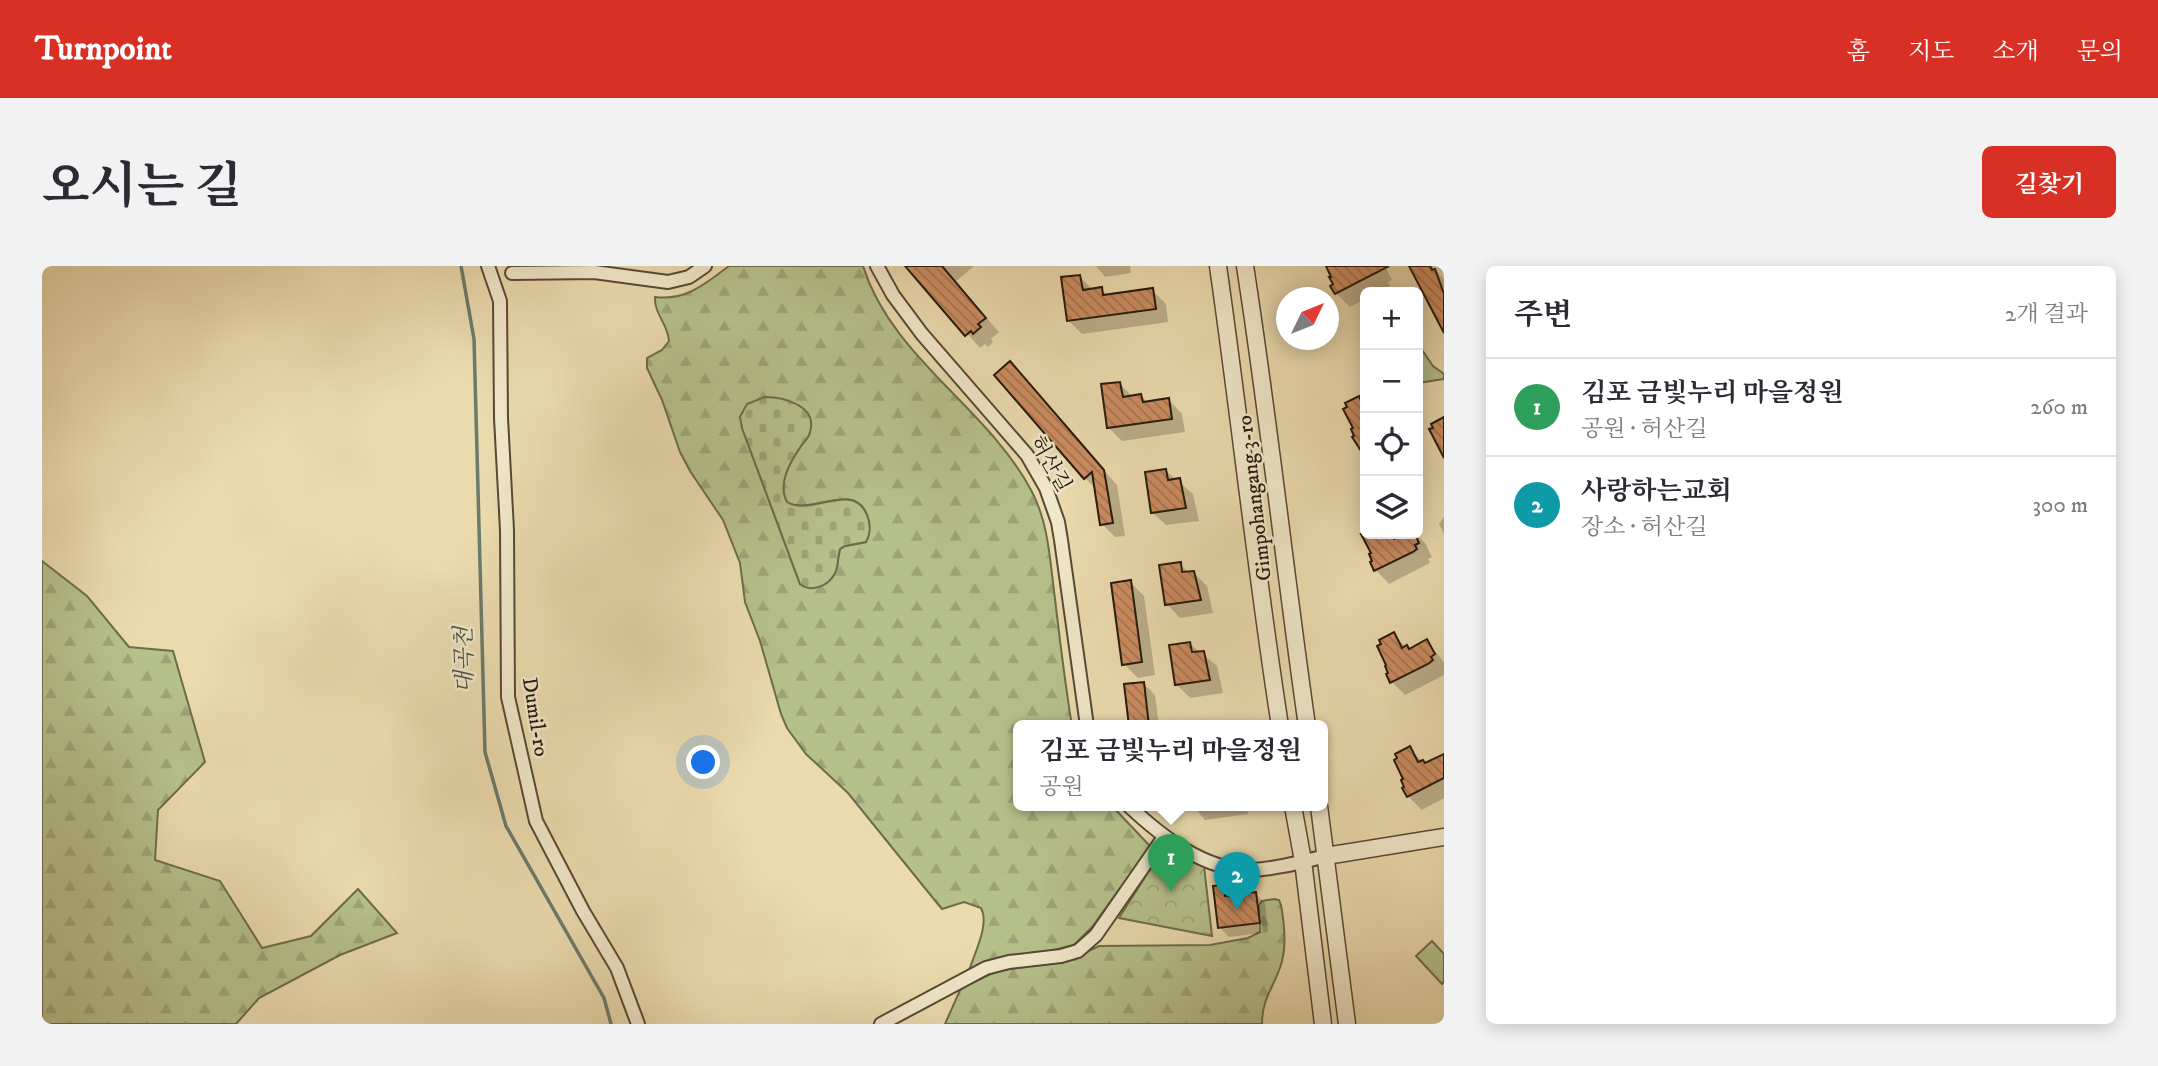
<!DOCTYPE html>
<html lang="ko">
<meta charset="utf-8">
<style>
body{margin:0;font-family:"IM FELL DW Pica","Noto Serif KR",serif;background:#f2f2f3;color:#2b2b33}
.controls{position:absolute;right:21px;top:21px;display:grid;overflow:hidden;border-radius:10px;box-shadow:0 4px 18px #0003}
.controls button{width:63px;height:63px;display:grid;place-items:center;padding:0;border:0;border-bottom:2px solid #e1e1e2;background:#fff;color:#2b2b33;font:35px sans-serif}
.compass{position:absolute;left:1234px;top:21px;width:63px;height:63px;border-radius:50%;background:#fff;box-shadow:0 4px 18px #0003;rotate:47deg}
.you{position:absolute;left:662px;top:497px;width:24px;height:24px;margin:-18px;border:5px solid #fff;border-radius:50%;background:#1a73e8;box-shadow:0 0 0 10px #1a73e833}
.badge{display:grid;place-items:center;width:46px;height:46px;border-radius:50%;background:#d93025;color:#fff;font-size:23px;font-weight:700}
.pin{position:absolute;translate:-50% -58px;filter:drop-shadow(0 2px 4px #0008)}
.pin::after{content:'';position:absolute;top:37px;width:24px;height:21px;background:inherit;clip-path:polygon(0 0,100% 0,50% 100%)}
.popup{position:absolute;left:971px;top:454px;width:315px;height:91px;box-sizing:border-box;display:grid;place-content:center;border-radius:10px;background:#fff;filter:drop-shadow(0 2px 5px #0005);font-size:23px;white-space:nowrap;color:#7c7c81}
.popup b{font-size:26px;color:#2b2b33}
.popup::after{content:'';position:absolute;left:50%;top:100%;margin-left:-14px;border:14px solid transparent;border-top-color:#fff}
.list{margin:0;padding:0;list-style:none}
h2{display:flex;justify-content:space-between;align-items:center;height:91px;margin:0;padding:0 28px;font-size:30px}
h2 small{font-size:23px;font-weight:400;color:#7c7c81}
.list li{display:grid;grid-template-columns:46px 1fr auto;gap:21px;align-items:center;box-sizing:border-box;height:98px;padding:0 28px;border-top:2px solid #e1e1e2}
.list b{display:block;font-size:26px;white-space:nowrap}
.list p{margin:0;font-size:23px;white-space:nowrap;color:#7c7c81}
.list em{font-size:23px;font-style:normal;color:#7c7c81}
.icon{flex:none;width:38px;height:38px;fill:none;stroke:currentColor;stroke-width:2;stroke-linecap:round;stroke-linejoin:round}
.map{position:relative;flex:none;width:1402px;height:758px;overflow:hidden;border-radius:10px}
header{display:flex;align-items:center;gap:42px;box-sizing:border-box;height:98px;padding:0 35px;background:#d93025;color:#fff}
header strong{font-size:33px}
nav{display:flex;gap:38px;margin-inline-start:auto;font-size:24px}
.intro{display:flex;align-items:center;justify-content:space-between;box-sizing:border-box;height:168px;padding:0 42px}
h1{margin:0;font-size:49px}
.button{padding:18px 32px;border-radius:10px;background:#d93025;color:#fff;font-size:24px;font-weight:700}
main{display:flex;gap:42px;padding:0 42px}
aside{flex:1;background:#fff;border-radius:10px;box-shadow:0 4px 18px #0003}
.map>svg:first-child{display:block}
</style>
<header>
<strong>Turnpoint</strong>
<nav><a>홈</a><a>지도</a><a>소개</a><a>문의</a></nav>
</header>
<div class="intro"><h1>오시는 길</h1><a class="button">길찾기</a></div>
<main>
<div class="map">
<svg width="1402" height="758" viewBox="0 0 1402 758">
<defs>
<pattern id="forest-firs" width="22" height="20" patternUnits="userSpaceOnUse" patternTransform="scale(1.75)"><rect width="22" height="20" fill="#b6c08b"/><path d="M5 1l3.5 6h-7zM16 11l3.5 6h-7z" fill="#9ca477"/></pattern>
<pattern id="cemetery-stones" width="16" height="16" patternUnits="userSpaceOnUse" patternTransform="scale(1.75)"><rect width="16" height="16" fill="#b6c08b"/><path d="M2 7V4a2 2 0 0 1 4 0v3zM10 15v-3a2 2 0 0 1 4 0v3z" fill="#9ca477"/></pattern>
<pattern id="park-crowns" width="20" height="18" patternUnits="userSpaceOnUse" patternTransform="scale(1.75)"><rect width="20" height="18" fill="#b6c08b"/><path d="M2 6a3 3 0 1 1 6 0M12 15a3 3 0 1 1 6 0" fill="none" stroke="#9ca477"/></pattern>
<pattern id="building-back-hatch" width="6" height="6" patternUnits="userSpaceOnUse" patternTransform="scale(1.75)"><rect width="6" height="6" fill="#cb8c61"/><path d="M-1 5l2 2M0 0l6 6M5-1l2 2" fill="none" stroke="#a5724e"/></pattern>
</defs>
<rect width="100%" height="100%" fill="#eadaae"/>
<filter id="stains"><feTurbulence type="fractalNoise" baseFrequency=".00286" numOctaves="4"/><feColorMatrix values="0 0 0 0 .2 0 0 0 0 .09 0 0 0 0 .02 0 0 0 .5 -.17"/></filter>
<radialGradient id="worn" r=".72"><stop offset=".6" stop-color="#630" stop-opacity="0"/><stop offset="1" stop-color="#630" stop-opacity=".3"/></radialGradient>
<g fill="url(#forest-firs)" stroke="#6e6c4c" stroke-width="2" fill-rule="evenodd">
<path d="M687,0H821C850,92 945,141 989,224C1007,257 1008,296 1013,333C1018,375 1023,418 1030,460H977V540H1070L1107,579V582L1050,661L1032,679L927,705C932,688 948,658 939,642L922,636L900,643L895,637L806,527L764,488L745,462L739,448L718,375L703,336L698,297L681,254L648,205L638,186L620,134L605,102V92L620,84L627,75C626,58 612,48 613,31C644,35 663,18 687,0ZM700,162L759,180C748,196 735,218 745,236C769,250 812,214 825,249C828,257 828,268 824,276L803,280L798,283L795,300L758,318Z"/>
<path d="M0,295L45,330L87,381L131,385L163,496L116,544L113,594L178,615L220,682L269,670L316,623L355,667L298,689L217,732L194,758H0Z"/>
<path d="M1232,633L1237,634L1239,639C1242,656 1245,677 1240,695C1234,719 1220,730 1220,758H903L919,722L955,705L1028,694L1057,680L1168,679L1206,672L1218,666L1217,639L1220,635Z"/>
</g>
<path fill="url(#cemetery-stones)" stroke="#6e6c4c" stroke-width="2" d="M723,131C742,131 776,140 768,166C767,172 762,176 759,180C748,196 735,218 745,236C769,251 811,214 825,249C829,259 829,267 824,276L803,280L798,283C795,291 797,300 793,307C787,320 769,327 758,318L700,162L698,151L705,138Z"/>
<g fill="url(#park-crowns)" stroke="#6e6c4c" stroke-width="2">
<path d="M1376,78L1391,100L1402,108V113L1376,117Z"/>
<path d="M1127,581L1162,600L1170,670L1077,652L1121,583Z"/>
</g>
<path fill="#b6c08b" stroke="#6e6c4c" stroke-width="2" d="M1390,675L1402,688V716L1400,718L1374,690Z"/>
<g fill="#0003" fill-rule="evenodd">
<path d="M866,0H932L913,16L957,66L949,73L951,76L946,81L943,78L938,82Z"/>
<path d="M1054,0H1088L1089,7L1063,11Z"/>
<path d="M1286,0H1343L1350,14L1346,16L1348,20L1345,22L1337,26H1323V33L1308,41L1294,27Z"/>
<path d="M1374,0H1390L1402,14V63Z"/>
<path d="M1038,11L1051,24L1059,23L1066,30L1110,24L1124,38L1126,56L1040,68L1026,54Z"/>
<path d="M968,97L1075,219L1083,270L1073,271L1060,258L1054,223L1043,212Z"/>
<path d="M1078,118L1091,131L1099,130L1106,137L1127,134L1140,148L1143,166L1080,175L1066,161Z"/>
<path d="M1318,131L1323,137V186L1316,178L1305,137Z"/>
<path d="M1124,205L1151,228L1157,255L1124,259L1110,246Z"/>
<path d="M1402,251V268L1397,258Z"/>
<path d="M1325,268H1347L1352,273L1362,268H1373L1383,277L1390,291L1386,293L1388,297L1347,318L1334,304L1331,288L1322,269Z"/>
<path d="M1138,298L1147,307L1151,306L1165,320L1171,347L1138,352L1125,338Z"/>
<path d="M1088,316L1102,330L1113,409L1096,412L1082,398Z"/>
<path d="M1351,368L1367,384L1385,376L1402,396V409L1363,429L1350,416L1341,379Z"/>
<path d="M1148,378L1175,400L1181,427L1148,432L1134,418Z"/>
<path d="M1101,417L1113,429L1117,460H1089Z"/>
<path d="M1368,483L1384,499L1402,490V532L1380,544L1366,530Z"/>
<path d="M1151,540H1205L1206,548L1163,554Z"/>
<path d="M1181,621L1191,631L1214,628L1223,637L1226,666L1187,671L1177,661ZM1214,636H1217L1221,666H1217Z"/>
</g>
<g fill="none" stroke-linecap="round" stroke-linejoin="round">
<path stroke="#6a7a6b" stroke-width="3.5" d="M419,0L432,73L443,486L464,560L562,732L569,758"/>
</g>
<g fill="url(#building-back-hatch)" stroke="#26190d" stroke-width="2">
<path d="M863,0H900L944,52L936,58L939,61L931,68L929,65L923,70Z"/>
<path d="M1284,0H1347L1293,28L1288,20L1291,18L1287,11H1289Z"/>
<path d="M1367,0H1388L1390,4L1393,3L1402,28V67Z"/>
<path d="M1038,9L1041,24L1060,21L1061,29L1111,22L1114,43L1025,55L1019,11Z"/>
<path d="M968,95L1062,204L1071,257L1058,259L1050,206L1042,213L952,109Z"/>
<path d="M1078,116L1081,131L1099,128L1101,136L1127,132L1130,153L1065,162L1059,118Z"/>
<path d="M1317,130L1323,144V191L1310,171L1312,170L1309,163L1311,162L1301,143L1305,141L1303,137Z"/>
<path d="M1402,151V192L1387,163L1391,162L1389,158Z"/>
<path d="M1124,203L1126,214L1138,212L1144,242L1109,247L1103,206Z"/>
<path d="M1319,268H1339L1341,272L1349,268L1352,273L1362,268H1373L1377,277L1373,279L1375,283L1371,286L1332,305L1328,296L1330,295L1327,288L1329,287Z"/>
<path d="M1139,296L1140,306L1152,305L1159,334L1123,339L1117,299Z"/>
<path d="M1089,314L1100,396L1080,399L1069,317Z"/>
<path d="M1352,366L1360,382L1365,379L1367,383L1385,373L1393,388L1389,391L1391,394L1386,398L1348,417L1344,408L1346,407L1343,400L1344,399L1335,380L1339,378L1337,374Z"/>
<path d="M1148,376L1150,386L1162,385L1168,414L1133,419L1127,379Z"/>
<path d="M1102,416L1107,460H1087L1082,418Z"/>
<path d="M1368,480L1376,496L1381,494L1383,497L1402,488V512L1365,531L1360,522L1362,521L1359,514L1361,513L1352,494L1355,492L1353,488Z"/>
<path d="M1182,619L1183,630L1214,626L1218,657L1176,662L1171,620Z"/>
</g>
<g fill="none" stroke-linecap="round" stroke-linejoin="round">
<defs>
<g id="minor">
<path d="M446,0L458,35L459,152L465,264L466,431L494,555L541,645L575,702L596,758"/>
<path d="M835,0L851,29L880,68L985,189L1004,222L1016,256L1019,274L1045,460"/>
<path d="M470,7L552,6L626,16L647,11L663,0"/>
<path d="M1087,540C1119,570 1163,605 1209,604C1234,603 1259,596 1284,590"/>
<path d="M839,758L944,702L967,696L1019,690L1036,685L1054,669L1122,571"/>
</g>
<g id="tertiary">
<path d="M1176,0C1198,153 1214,307 1238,460"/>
<path d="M1203,0C1227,153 1243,307 1265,460"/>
<path d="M1251,540L1261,595L1281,758"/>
<path d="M1277,540L1305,758"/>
<path d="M1284,590L1402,571"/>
</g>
</defs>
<use href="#minor" stroke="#574935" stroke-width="16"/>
<use href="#tertiary" stroke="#574935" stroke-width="19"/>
<use href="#minor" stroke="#f1e7ca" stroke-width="12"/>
<use href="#tertiary" stroke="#f1e7ca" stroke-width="16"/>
</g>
<g text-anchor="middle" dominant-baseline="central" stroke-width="5" stroke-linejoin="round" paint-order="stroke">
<g font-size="21" fill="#26190d" stroke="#f1e7ca">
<text transform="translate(1008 198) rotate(60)">허산길</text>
<text transform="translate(1213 232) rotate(-97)">Gimpohangang 3-ro</text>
<text transform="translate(493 451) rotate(81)">Dumil-ro</text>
</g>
<g font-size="23" font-style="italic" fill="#4e5244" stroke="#f1e7ca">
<text transform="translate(423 394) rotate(-91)">대곡천</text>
</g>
</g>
<rect width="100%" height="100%" filter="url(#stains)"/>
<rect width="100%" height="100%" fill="url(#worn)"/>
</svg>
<div class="controls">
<button>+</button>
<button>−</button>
<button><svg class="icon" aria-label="locate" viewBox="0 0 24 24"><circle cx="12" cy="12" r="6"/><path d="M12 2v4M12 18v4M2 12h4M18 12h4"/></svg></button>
<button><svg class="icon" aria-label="layers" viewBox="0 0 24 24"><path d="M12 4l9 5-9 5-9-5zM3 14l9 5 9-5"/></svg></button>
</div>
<svg class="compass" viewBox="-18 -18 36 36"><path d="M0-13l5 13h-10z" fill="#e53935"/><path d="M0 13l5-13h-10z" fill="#7c7c81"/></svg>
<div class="you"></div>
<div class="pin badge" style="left:1129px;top:626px;background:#2e9e5b">1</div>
<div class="popup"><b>김포 금빛누리 마을정원</b>공원</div>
<div class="pin badge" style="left:1195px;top:644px;background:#0f9aa8">2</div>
</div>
<aside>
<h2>주변<small>2개 결과</small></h2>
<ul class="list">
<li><span class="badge" style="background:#2e9e5b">1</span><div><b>김포 금빛누리 마을정원</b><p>공원 · 허산길</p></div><em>260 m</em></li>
<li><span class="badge" style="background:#0f9aa8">2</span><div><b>사랑하는교회</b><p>장소 · 허산길</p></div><em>300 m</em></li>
</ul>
</aside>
</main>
